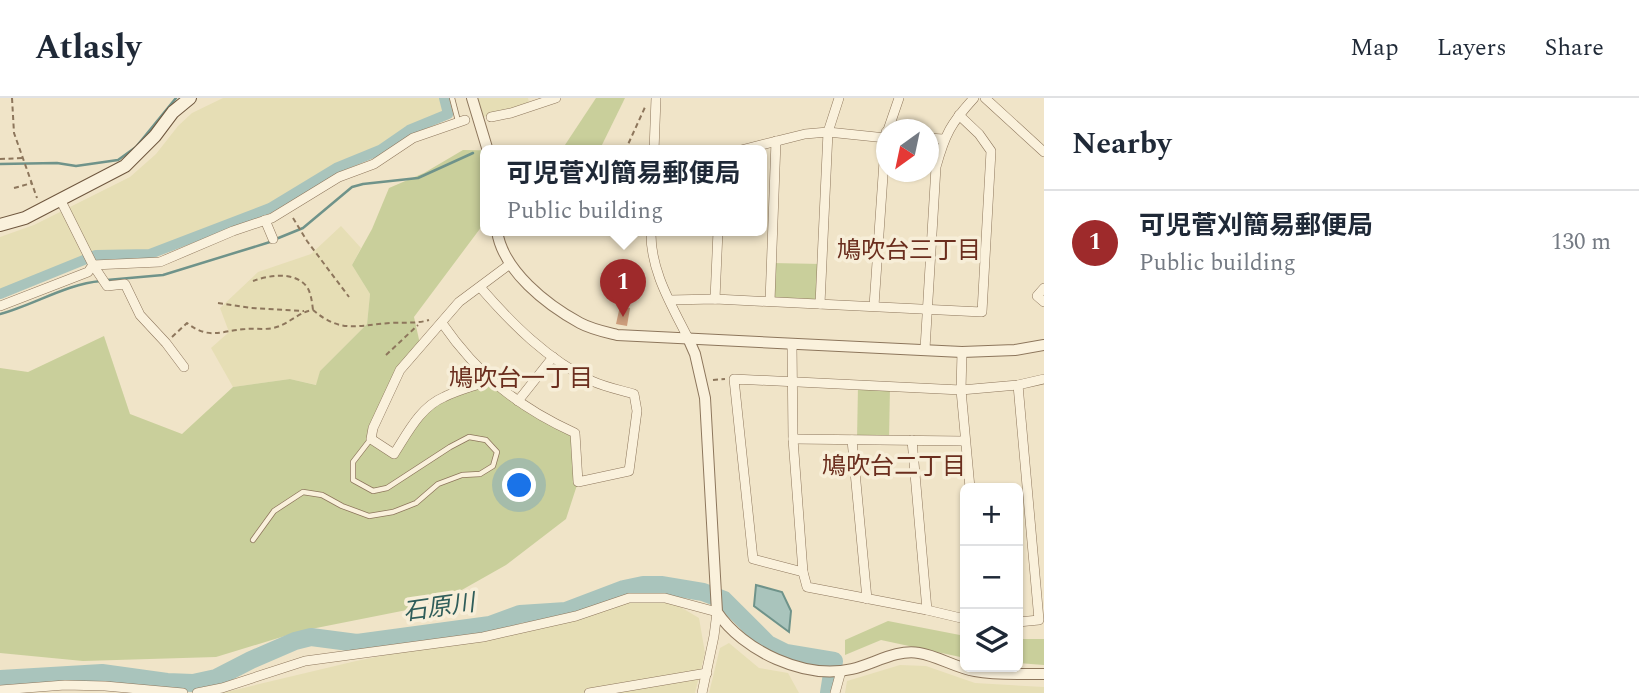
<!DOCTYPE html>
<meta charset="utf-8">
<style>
body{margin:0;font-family:Spectral,"Noto Sans JP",serif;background:#f6f6f7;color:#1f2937}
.controls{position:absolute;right:21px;bottom:21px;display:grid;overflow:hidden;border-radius:10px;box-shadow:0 2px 5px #0004}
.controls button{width:63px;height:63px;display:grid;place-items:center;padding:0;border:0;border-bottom:2px solid #e0e1e3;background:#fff;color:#1f2937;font:35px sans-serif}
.compass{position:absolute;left:876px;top:21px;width:63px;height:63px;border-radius:50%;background:#fff;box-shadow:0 2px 5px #0004;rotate:213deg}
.you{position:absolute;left:520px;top:388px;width:24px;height:24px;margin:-18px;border:5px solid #fff;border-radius:50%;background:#1a73e8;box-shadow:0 0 0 10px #1a73e833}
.badge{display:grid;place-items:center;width:46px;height:46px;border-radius:50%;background:#9e2a2b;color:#fff;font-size:23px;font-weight:700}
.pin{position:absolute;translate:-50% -58px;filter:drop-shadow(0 2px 4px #0008)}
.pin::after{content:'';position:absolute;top:37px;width:24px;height:21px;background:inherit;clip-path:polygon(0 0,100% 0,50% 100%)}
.popup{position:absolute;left:480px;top:47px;width:287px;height:91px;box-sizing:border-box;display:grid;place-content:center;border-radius:10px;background:#fff;filter:drop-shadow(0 2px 5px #0005);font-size:23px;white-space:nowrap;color:#747a83}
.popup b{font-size:26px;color:#1f2937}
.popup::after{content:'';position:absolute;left:50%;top:100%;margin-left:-14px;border:14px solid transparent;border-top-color:#fff}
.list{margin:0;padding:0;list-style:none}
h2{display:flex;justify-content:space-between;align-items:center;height:91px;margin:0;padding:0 28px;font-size:30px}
h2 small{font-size:23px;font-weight:400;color:#747a83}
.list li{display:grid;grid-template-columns:46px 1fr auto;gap:21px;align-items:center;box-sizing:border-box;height:105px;padding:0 28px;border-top:2px solid #e0e1e3}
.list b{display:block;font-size:26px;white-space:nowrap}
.list p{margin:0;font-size:23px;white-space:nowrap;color:#747a83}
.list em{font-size:23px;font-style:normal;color:#747a83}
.icon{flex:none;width:38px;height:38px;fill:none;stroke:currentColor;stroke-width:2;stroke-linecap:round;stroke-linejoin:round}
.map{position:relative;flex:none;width:1044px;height:595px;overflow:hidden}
header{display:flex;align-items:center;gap:42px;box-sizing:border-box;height:98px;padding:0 35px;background:#fff;border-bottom:2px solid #e0e1e3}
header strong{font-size:33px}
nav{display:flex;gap:38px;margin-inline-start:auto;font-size:24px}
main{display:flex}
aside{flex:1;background:#fff}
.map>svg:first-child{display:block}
</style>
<header>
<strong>Atlasly</strong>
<nav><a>Map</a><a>Layers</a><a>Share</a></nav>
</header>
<main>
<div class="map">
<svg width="1044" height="595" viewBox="0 0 1044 595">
<rect width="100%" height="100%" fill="#f0e4c8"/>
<g fill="#e6deb5">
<path d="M223,0H441L445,15L408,31L380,48L335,68L269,108L149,153L95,155L0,193V139L34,127L130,79L156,56L178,28L192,15Z"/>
<path d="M471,0H528L530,9L479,20Z"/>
<path d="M341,128L361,150L352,167L370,196L367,226L320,273L317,287L290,281L233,289L211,250L229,234L220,210L258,174L311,156Z"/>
<path d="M629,500H665L699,520L705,555L695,595H222L356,563L540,526Z"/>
<path d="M729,545L759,570L788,575L799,595H709L720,550Z"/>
<path d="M900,567L926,568L975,585L1044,589V595H845L847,583Z"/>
</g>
<g fill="#c9cf9b">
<path d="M596,0H625L599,53H561Z"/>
<path d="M463,52L535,53H485V124L414,219L420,246L398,270L370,343L394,356L431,307L490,282L575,335L578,384L566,421L506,467L437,506L301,533L216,559L83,563L0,555V270L28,274L104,238L130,316L182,336L233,289L290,281L316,287L320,273L367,226L370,196L352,167L372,131L389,90L424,75Z"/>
<path d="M772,165L822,166L820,206L770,203Z"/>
<path d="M858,288L890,289L889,342L857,341Z"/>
<path d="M888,523L965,538V560L881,542L845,557V542Z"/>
<path d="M1018,541H1044V567L1018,565Z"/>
</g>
<path fill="#a9c4bc" stroke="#6f938a" stroke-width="2" d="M756,487L782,494L791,513L789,534L754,508Z"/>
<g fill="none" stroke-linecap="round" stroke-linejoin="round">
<g stroke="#6f938a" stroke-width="2.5">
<path d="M0,66L57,65L76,68L118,62L136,49L176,0"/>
<path d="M276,141L303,130L352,89L363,86L418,80L473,55"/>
<path d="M107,182L163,177L270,144"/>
<path d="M0,216C34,207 66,186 101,183"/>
</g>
<path stroke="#a9c4bc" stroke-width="10" d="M0,196L96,157L150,156L270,110L336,70L380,52L409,32L448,16L444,0"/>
<path stroke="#a9c4bc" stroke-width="18" d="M0,581L102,575L167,584L193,585L216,580L251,562L295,543L311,539L357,545L490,527L520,516L566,513L624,491L643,487H661L703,494L724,502L768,546L786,555L834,563L829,595"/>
</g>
<path fill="#cf9f7d" d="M620,208L630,210L627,228L616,226Z"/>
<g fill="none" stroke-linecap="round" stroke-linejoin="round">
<defs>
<g id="service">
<path d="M452,0L458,23"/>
<path d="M253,442L274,413L303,394L322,397L342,408L369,418L393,414L416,405L438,386L462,377L480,376L493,368L497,354L486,342L469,339L450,349L387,390L373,393L353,382V364L370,342"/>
</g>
<g id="minor">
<path d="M985,0L1044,54"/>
<path d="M491,19L511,15L556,0"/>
<path d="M888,32L899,0"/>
<path d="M928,40L943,41"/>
<path d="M654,53L656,0"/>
<path d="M737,53L805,36L828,34L886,40"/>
<path d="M60,101L93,167L107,188L125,186L140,217L166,245L184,269"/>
<path d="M265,122L273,141"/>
<path d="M651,133C650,172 671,206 688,240"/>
<path d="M1044,190L1037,198L1044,204"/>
<path d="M715,201L718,133"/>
<path d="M670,202L715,201L982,214L991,53L979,36L959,17"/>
<path d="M770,203L776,43"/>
<path d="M820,206L828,34L839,0"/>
<path d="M0,208L88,174L93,167L160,164L233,133L272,120L339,79L374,66L413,40L465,22"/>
<path d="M874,208L886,34"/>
<path d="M442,225C478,277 518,309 575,335L578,384L629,373L637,313L634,296C620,292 605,289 592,283C548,262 512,226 480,189"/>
<path d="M792,246L793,341L803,474L807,489L927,512L965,521"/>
<path d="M925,251L936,69C945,36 951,25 974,0"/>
<path d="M962,254L961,292L970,390"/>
<path d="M490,282C475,288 458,292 444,299C420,309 407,336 394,356L371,341L373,330L400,272L459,204L510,166"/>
<path d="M1018,287L1039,522L1018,524"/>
<path d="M518,303L553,259"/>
<path d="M793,341L964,343"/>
<path d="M852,342L867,501"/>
<path d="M912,342L927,512"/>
<path d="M803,474L753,461L734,281L961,292L1018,287L1044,281"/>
<path d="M0,592L65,587L105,588L183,595"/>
<path d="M197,595L222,590L305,563L483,539L576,518L629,500H665L717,514L714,538L702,595"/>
<path d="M589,595L707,575"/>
<path d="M835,595L841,573"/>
</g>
<g id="tertiary">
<path d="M472,0L488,53"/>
<path d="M497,133C503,173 547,207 580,225C591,231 605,234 617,237L962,254L1015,252L1044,247"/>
<path d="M688,240L695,256L705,300L717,514C743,553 805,582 852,571C874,566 896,551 919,555C938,558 956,570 975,573C997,577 1022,576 1044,576"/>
</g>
<path id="secondary" d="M0,127L25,120L125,68L155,38L173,14L190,0"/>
</defs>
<use href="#service" stroke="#8d765c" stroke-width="6"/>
<use href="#minor" stroke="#8d765c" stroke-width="10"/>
<use href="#tertiary" stroke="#8d765c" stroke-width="12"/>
<use href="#secondary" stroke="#6f573f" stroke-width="14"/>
<g stroke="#8d765c" stroke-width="2" stroke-dasharray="5 3.5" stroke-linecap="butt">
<path d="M12,0L14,35L37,100"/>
<path d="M625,53L646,7"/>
<path d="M0,61L23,60"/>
<path d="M14,90L32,85"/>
<path d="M293,120L307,143L349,199"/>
<path d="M253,183C269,177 295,173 307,189C311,195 312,204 313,212"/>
<path d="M218,205L251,210L304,213"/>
<path d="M172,239L187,225C209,242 220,233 245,231C254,230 264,232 273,230C288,227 298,214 313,212C341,236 358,227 391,225C404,224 416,226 429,222"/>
<path d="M386,257L418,227"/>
<path d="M713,282L725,281"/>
</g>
<use href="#service" stroke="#faf1dc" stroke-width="4.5"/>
<use href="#minor" stroke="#faf1dc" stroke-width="9"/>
<use href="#tertiary" stroke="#faf1dc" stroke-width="10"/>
<use href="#secondary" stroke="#faf1dc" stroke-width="12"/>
</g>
<g text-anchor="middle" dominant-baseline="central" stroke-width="7" stroke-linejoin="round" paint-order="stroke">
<g font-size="24" fill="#6b2e1e" stroke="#f7eed8">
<text x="909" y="153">鳩吹台三丁目</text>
<text x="521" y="281">鳩吹台一丁目</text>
<text x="894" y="369">鳩吹台二丁目</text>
</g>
<g font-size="24" font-style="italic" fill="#2f5d5a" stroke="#f7eed8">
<text transform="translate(439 510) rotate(-8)">石原川</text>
</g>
</g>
</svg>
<div class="controls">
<button>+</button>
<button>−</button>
<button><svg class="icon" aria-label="layers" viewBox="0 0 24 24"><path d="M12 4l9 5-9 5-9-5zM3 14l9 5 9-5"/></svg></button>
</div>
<svg class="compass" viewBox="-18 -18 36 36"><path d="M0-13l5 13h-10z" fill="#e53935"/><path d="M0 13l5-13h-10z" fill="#747a83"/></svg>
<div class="you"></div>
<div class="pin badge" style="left:623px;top:219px">1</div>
<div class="popup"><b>可児菅刈簡易郵便局</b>Public building</div>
</div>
<aside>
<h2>Nearby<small></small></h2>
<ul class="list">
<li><span class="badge">1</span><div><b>可児菅刈簡易郵便局</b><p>Public building</p></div><em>130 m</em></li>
</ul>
</aside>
</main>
